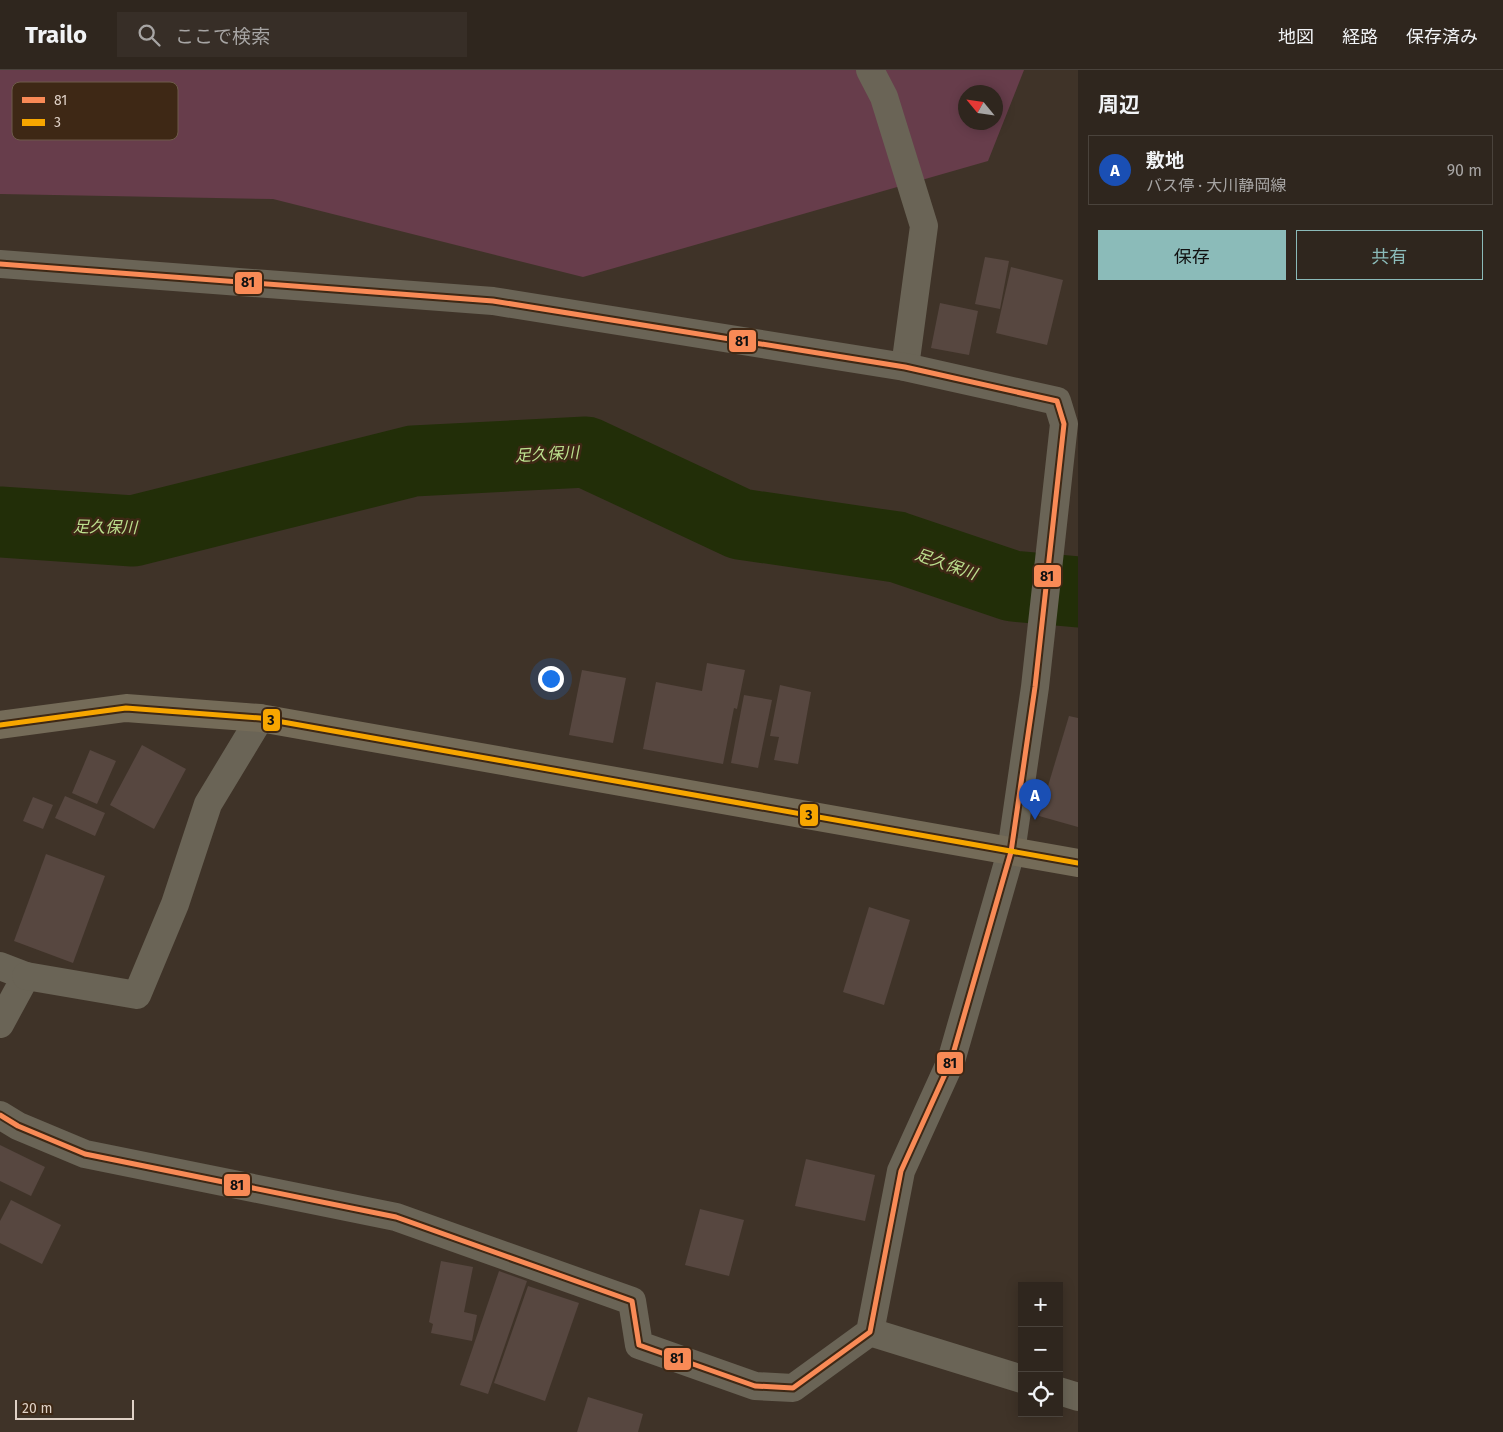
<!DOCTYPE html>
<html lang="ja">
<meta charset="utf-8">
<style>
body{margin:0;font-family:"Fira Sans","Noto Sans JP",sans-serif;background:#372e27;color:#f1f3f6}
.controls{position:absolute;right:15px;bottom:15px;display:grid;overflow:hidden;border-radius:0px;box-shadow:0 2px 12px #0003}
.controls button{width:45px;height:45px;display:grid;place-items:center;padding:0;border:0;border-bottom:1px solid #4a433c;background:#2f261e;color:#f1f3f6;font:25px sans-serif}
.compass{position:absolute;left:958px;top:15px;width:45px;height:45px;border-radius:50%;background:#2f261e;box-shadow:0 2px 12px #0003;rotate:299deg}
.scale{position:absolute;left:15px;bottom:12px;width:119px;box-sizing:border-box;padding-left:5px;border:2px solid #dfd1c6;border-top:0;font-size:14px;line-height:18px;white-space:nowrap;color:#dfd1c6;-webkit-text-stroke:4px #3e2815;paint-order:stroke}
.you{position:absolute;left:550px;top:608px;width:18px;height:18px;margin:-12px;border:4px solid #fff;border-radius:50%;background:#1a73e8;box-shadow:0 0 0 8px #1a73e833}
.badge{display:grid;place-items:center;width:32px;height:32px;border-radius:50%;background:#8bbbb9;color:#fff;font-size:16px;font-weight:700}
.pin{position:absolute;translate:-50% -41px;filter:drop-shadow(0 1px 2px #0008)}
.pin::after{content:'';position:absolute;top:26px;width:18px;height:15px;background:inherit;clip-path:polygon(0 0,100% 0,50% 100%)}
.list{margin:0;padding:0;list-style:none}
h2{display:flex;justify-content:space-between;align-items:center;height:65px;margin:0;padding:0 20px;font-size:21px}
h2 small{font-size:16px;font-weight:400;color:#a7a5a4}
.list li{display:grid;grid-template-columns:32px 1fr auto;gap:15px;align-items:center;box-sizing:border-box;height:70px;margin:0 10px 10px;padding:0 10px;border:1px solid #4a433c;border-radius:0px}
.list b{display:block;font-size:19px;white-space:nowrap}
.list p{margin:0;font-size:16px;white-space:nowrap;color:#a7a5a4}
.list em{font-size:16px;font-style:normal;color:#a7a5a4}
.actions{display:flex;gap:10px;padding:15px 20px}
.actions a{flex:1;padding:11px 0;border:1px solid #8bbbb9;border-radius:0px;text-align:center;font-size:18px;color:#8bbbb9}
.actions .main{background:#8bbbb9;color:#111}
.icon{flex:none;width:28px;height:28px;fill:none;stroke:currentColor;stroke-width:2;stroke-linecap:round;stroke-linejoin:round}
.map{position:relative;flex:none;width:1078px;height:1362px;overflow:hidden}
header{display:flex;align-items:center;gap:30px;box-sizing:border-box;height:70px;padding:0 25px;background:#2f261e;border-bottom:1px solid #4a433c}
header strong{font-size:24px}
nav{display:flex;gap:28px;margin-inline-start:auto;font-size:18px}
.search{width:350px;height:45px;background:#372e27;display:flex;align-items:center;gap:12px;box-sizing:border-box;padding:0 18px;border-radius:0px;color:#a7a5a4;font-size:19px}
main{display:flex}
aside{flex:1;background:#2f261e}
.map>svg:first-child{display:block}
</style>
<header>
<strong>Trailo</strong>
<div class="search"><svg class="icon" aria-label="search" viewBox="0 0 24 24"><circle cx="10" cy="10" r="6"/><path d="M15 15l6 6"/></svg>ここで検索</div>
<nav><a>地図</a><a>経路</a><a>保存済み</a></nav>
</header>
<main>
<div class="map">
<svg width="1078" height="1362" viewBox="0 0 1078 1362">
<rect width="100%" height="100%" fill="#3f3328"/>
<path fill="#673d4b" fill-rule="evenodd" d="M0,0H1024L988,91L583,207L273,129L0,124ZM966,22H996V52H966Z"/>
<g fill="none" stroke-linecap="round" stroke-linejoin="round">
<path stroke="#222e08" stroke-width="71" d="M0,452L133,461L413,391L586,382L740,454L897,477L1012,516L1078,522"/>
</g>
<g fill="#574740">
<path d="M985,187L1009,191L1000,239L975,234Z"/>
<path d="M1011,197L1063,210L1047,275L996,263Z"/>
<path d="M940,233L978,241L969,285L931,278Z"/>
<path d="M707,593L745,600L737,639L734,638L723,694L643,679L656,612L702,621Z"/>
<path d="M582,600L626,608L613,673L569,665Z"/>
<path d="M780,615L811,622L798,694L774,690L779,667L770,666Z"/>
<path d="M744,625L772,630L758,698L731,693Z"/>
<path d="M1069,646L1078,648V757L1039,746Z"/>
<path d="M142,675L186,699L154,759L110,735Z"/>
<path d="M90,680L116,691L97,734L72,723Z"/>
<path d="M65,726L105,743L95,766L55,748Z"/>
<path d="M33,727L53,735L43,759L23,751Z"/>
<path d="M46,784L105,806L73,893L14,871Z"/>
<path d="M869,837L910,850L884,935L843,922Z"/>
<path d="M0,1075L45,1097L31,1126L0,1111Z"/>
<path d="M806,1089L875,1105L865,1151L795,1136Z"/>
<path d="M11,1130L61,1155L42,1194L0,1173V1151Z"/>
<path d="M700,1139L744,1150L729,1206L685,1195Z"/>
<path d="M441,1191L473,1197L464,1242L477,1245L472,1271L431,1263L433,1254L429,1252Z"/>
<path d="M499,1201L527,1211L488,1324L460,1315Z"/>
<path d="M528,1216L579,1233L545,1331L494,1313Z"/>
<path d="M588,1327L643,1344L638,1362H577Z"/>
</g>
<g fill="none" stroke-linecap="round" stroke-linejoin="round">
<g stroke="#6a6456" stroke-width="28">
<path d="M870,0L884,27L924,156L905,297"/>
<path d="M0,194L493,231L905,297L1057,331L1064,354L1035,617L1011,782L951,991L901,1101L870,1262L793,1318L755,1316L639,1275L632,1231L396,1147L85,1084L18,1056L0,1045"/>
<path d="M0,896L26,906L0,954"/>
<path d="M26,906L137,925L175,834L208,734L260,648"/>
<path d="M870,1262L1022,1309"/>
<path d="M1059,1321L1078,1327"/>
</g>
<path stroke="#746b58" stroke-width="28" d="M0,655L126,638L260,648L1078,793"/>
<defs>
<path id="bus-1" d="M0,194L493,231L905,297L1057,331L1064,354L1035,617L1011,782L951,991L901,1101L870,1262L793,1318L755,1316L639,1275L632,1231L396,1147L85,1084L18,1056L0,1045"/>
<path id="bus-2" d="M0,655L126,638L260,648L1078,793"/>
</defs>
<use href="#bus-1" stroke="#3e2815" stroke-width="9"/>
<use href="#bus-2" stroke="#3e2815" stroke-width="9"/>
<use href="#bus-1" stroke="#f98a56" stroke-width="5"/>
<use href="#bus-2" stroke="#f7a600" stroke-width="5"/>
</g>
<g text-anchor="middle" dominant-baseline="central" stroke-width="5" stroke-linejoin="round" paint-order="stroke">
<g font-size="16" font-style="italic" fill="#bde18f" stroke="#3e2815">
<text transform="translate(547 384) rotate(-3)">足久保川</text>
<text transform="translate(105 457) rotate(1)">足久保川</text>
<text transform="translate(946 494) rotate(19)">足久保川</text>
</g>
</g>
<rect x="12" y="12" width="166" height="58" rx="8" fill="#3e2815" stroke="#6e5b4a" stroke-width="1"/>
<rect x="22" y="27" width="23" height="6" fill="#f98a56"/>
<rect x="22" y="49" width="23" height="7" fill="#f7a600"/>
<g font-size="14" fill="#dfd1c6">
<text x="54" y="35">81</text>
<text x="54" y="57">3</text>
</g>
<g stroke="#3e2815" stroke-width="2">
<rect x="234" y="201" width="29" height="24" rx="5" fill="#f98a56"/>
<rect x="728" y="259" width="29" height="24" rx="5" fill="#f98a56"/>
<rect x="1033" y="494" width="29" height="24" rx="5" fill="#f98a56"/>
<rect x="262" y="638" width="19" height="24" rx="5" fill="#f7a600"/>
<rect x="799" y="733" width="20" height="24" rx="5" fill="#f7a600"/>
<rect x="936" y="981" width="28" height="24" rx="5" fill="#f98a56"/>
<rect x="223" y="1103" width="28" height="24" rx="5" fill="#f98a56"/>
<rect x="663" y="1277" width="29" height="24" rx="5" fill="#f98a56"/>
</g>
<g font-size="14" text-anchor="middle" font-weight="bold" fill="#111">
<text x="248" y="217">81</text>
<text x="742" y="276">81</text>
<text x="1047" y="511">81</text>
<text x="271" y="655">3</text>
<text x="809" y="750">3</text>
<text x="950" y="998">81</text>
<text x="237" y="1120">81</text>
<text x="677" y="1293">81</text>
</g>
</svg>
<div class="controls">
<button>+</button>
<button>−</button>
<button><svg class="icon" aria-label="locate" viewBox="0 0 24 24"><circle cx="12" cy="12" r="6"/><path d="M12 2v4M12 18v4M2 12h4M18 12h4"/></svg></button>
</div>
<svg class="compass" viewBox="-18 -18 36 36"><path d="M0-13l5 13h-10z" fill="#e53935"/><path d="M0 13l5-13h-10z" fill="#a7a5a4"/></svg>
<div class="scale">20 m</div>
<div class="you"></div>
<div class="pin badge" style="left:1035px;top:750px;background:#1a4fb4">A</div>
</div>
<aside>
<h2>周辺<small></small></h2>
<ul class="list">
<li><span class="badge" style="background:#1a4fb4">A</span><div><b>敷地</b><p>バス停 · 大川静岡線</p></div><em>90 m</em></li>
</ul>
<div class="actions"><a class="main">保存</a><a>共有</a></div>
</aside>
</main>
